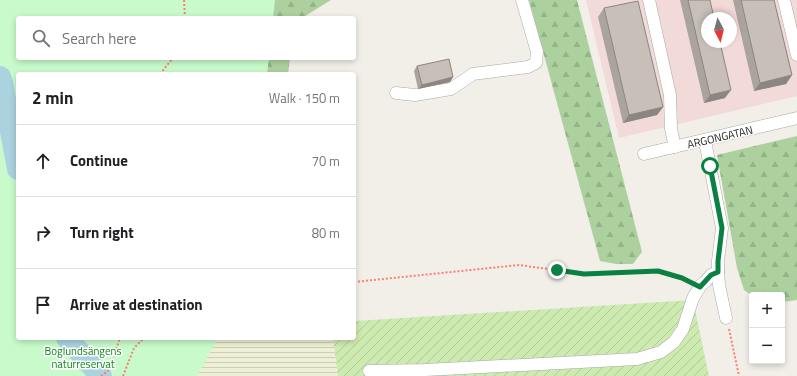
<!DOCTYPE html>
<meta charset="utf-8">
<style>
body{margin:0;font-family:"Titillium Web",sans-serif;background:#f2f2f2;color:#202124}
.controls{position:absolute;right:12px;bottom:12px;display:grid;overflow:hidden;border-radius:4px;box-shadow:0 2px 6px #0003}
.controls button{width:36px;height:36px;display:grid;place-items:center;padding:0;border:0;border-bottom:1px solid #e0e0e0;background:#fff;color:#202124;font:20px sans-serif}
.compass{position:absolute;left:701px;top:12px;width:36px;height:36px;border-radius:50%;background:#fff;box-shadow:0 2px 6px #0003;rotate:173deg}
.stop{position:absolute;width:12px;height:12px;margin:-9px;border:3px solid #0b8043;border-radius:50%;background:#fff}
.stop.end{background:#0b8043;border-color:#fff;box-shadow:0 1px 4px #0008}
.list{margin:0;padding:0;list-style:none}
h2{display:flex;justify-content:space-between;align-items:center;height:52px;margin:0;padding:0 16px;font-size:17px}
h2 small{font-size:13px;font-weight:400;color:#757577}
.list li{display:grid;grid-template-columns:26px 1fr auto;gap:12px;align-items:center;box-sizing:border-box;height:72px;padding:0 16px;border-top:1px solid #e0e0e0}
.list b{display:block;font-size:15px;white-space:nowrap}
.list em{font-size:13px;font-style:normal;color:#757577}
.icon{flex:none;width:22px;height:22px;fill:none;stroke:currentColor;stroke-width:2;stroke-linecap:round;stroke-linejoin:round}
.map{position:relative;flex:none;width:797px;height:376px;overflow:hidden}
.search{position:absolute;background:#fff;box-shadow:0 2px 6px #0003;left:16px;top:16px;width:340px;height:44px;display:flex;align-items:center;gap:10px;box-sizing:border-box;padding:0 14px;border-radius:4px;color:#757577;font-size:15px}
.panel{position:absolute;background:#fff;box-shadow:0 2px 6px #0003;left:16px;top:72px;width:340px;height:268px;border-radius:4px}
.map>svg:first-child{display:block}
</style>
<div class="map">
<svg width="797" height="376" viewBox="0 0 797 376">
<defs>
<pattern id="farmland-rules" width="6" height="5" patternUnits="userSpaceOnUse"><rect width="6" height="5" fill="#eef0d5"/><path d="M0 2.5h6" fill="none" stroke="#ccceb7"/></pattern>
<pattern id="forest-firs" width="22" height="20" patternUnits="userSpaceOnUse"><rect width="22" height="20" fill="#add19e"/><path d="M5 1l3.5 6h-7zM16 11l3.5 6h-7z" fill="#95b388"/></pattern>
<pattern id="garden-furrows" width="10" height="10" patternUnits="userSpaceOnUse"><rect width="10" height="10" fill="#cdebb0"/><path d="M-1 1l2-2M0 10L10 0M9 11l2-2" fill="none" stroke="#b0c997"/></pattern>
</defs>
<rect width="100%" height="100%" fill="#f2efe9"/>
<path fill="#f2dad9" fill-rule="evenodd" d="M586,0H797V96L619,138ZM707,18H731V42H707Z"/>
<path fill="url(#farmland-rules)" d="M179,338H333L338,376H133Z"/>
<g fill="url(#forest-firs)">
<path d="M192,0H331L302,18H192Z"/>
<path d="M529,0H577L642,252L633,264H616L600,261Z"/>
<path d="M183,58H290L288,74H174Z"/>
<path d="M797,136V300L782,302V295H752V296L744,290L737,268L717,155Z"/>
</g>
<path fill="#c8facc" d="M0,0H275L273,18H18V58H269L267,74H18V338H218L197,376H0Z"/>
<path fill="url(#garden-furrows)" d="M693,300L709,376H338L333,338H354V321Z"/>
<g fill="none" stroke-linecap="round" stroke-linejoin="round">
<g stroke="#aad3df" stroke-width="22">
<path d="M0,77L2,83L18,169"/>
<path d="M67,338L101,376"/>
</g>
<defs>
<g id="minor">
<path d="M649,0L670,95L671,129L675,147"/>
<path d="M784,0L797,55"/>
<path d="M396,93L415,95L451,89L473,74L528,67L536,63L537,52L522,0"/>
<path d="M705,141L722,228L718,261V272L719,285L726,318"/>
<path d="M644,154L797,118"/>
<path d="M369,371L425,370L637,359L661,352L674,342L683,329L693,298L701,285L706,281L711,275L718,272"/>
</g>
</defs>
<use href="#minor" stroke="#a9a9a9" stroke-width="13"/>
<g stroke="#fa8072" stroke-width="2" stroke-dasharray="2 2" stroke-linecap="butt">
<path d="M184,0L185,18"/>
<path d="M160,74L173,58"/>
<path d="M354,282L519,265L584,274L658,271L682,277L690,282"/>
<path d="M729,329L739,376"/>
<path d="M101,376L109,370L120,338"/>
<path d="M123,376L134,348L144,338"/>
</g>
<use href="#minor" stroke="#fff" stroke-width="12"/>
</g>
<g fill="#aba49e">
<path d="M680,0H710L725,98L704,103Z"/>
<path d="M733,0H774L792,75L786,84L754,91Z"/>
<path d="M604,8L663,107L657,115L623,123L598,17Z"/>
<path d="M417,66L453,77L450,82L418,89L414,71Z"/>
</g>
<g fill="#8b8681">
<path d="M792,75L786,84L754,91L760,83Z"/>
<path d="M453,77L450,82L418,89L422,85Z"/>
<path d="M731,90L725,98L704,103L710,95Z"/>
<path d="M663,107L657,115L623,123L629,115Z"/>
</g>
<g fill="#c7bfb8" stroke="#8b8681">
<path d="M688,0H710L714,18H707V42H720L731,90L710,95Z"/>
<path d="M741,0H774L792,75L760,83Z"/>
<path d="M638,1L663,107L629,115L604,8Z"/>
<path d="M449,59L453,77L422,85L417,66Z"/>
</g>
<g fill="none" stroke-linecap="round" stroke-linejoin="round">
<path stroke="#0b8043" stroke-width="5" d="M557,270L584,274L658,271L682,278L700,287L711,275L718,272V261L722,228L710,166"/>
</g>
<g text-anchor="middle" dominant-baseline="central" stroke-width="3" stroke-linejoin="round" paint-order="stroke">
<g font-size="11" fill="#222" stroke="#fff">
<text transform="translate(720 137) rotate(-13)">ARGONGATAN</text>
</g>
<g font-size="11" fill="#0c8416" stroke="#fff">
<text x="83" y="351">Boglundsängens<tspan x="83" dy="13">naturreservat</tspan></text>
</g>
</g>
</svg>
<div class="controls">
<button>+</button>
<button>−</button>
</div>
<svg class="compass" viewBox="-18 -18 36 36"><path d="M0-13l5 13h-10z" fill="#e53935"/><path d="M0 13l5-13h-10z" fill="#757577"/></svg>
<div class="stop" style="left:710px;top:166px"></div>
<div class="stop end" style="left:557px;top:270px"></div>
<div class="search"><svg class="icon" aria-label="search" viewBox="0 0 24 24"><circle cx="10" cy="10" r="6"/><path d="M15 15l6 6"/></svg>Search here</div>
<section class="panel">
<h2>2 min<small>Walk · 150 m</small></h2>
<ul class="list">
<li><svg class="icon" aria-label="ahead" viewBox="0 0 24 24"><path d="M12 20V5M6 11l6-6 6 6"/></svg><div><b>Continue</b></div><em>70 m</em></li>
<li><svg class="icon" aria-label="right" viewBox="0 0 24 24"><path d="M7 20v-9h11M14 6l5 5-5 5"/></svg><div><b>Turn right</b></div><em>80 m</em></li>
<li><svg class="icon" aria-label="arrive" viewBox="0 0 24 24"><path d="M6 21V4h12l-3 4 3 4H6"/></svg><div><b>Arrive at destination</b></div></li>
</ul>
</section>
</div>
